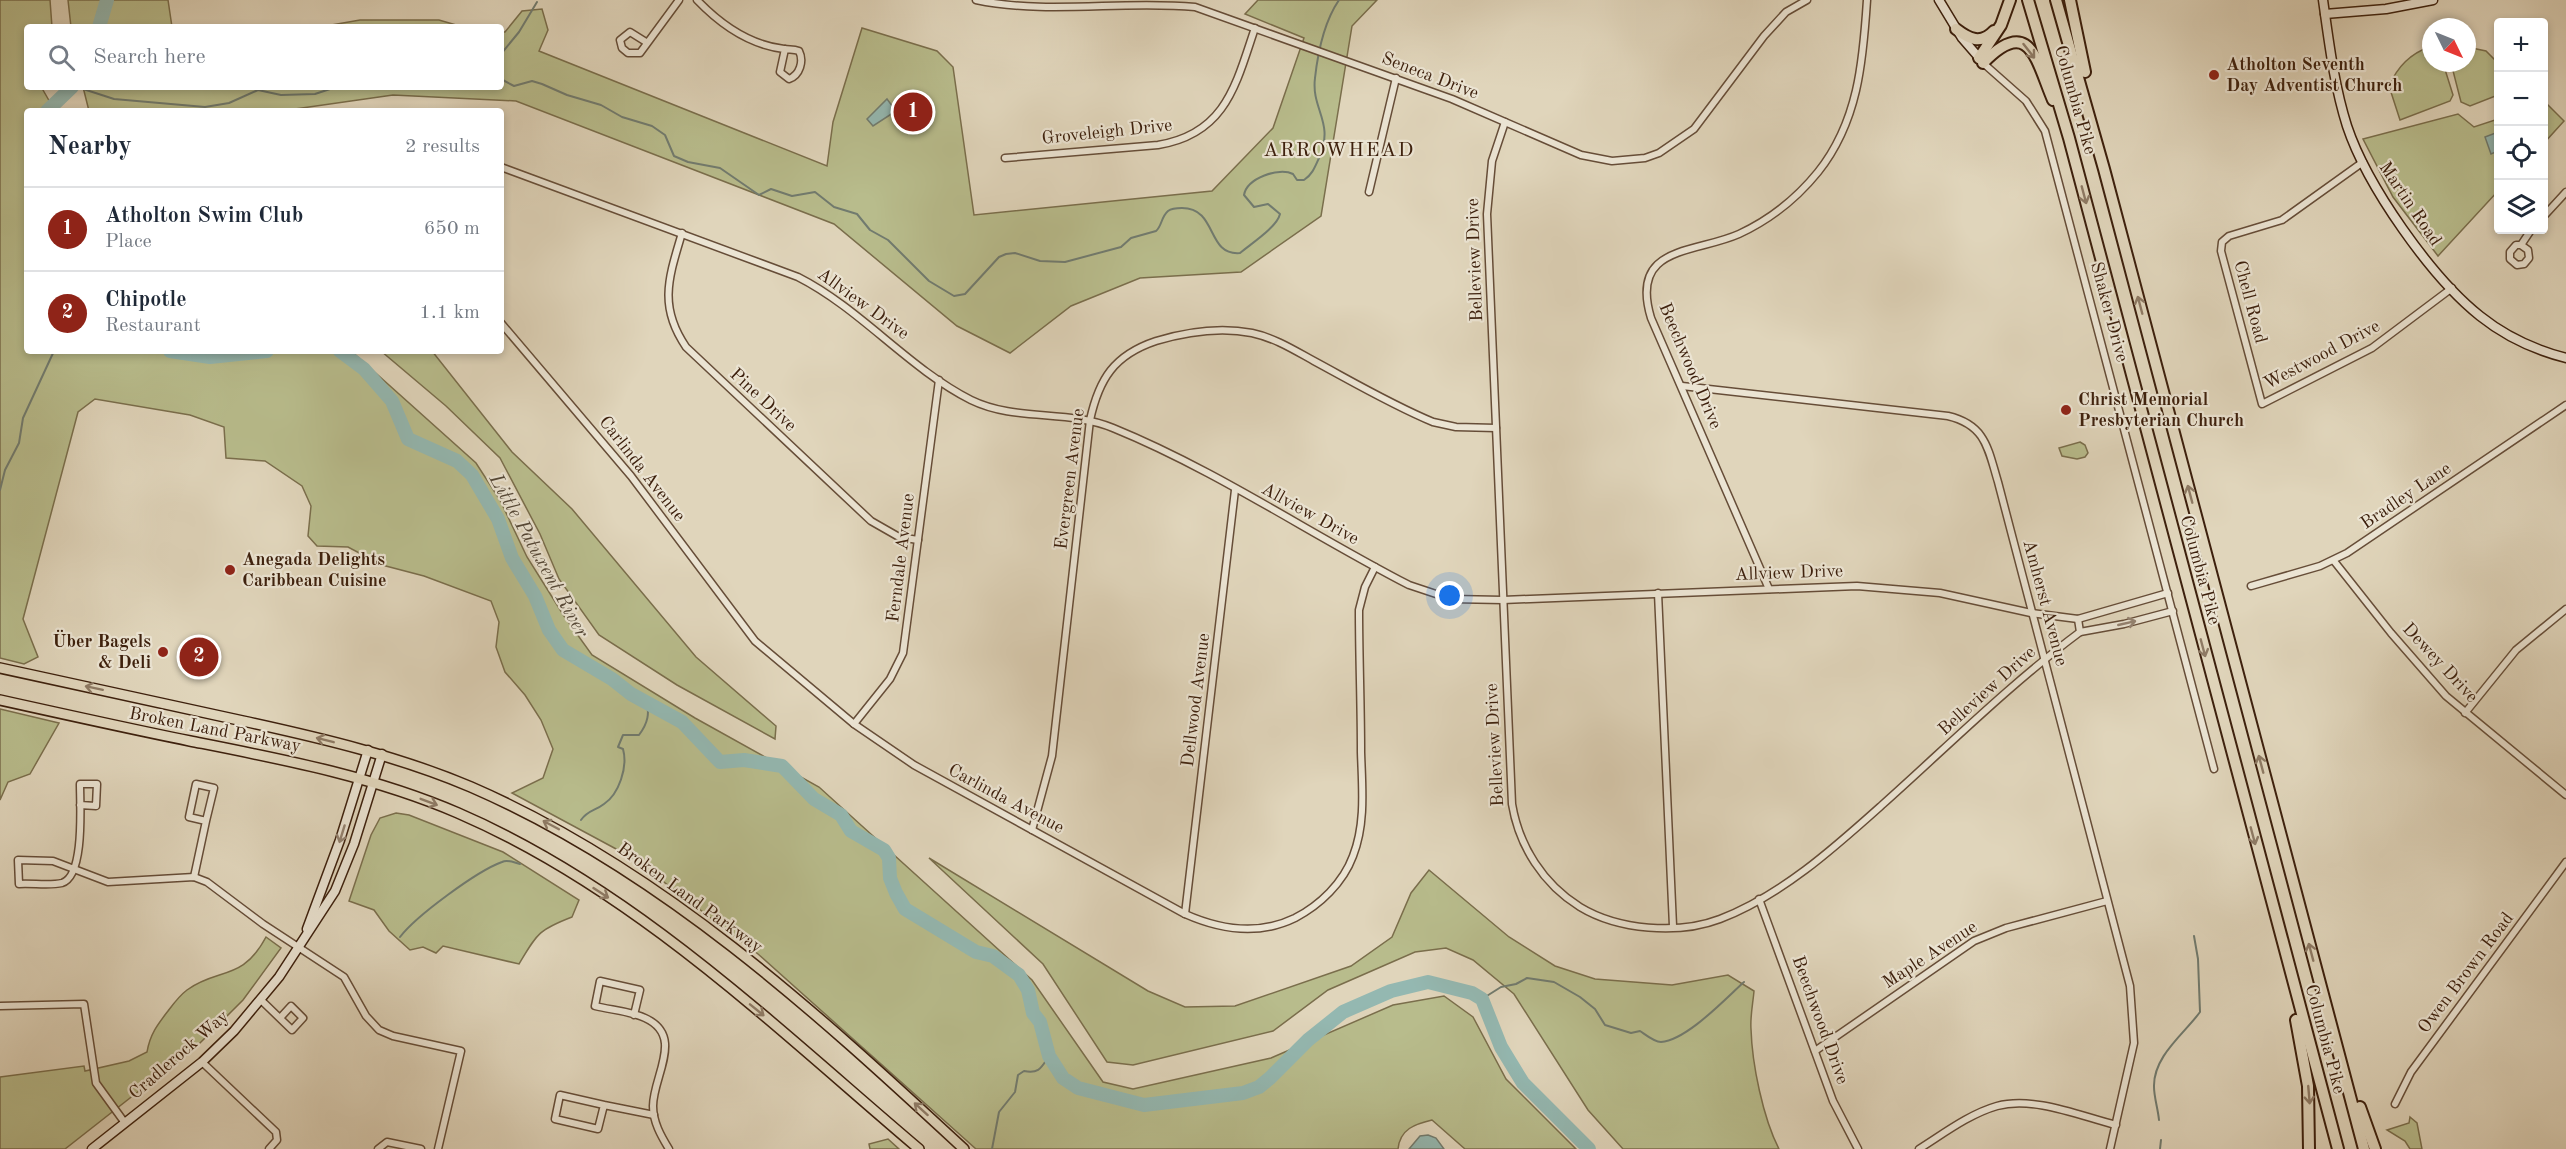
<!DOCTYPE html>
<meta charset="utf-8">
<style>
body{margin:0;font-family:"Old Standard TT",serif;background:#f2f2f3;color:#1f2937}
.controls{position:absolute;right:18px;top:18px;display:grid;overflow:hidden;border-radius:6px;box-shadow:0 3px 9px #0003}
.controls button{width:54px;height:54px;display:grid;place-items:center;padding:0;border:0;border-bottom:2px solid #e0e1e3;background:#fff;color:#1f2937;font:30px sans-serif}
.compass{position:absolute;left:2422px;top:18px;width:54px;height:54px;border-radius:50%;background:#fff;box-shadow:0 3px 9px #0003;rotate:133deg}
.you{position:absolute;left:1450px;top:596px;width:21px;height:21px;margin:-15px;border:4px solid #fff;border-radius:50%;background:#1a73e8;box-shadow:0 0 0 9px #1a73e833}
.badge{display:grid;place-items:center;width:39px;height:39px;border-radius:50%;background:#8f2418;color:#fff;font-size:20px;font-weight:700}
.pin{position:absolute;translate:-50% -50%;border:3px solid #fff;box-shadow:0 2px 6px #0006}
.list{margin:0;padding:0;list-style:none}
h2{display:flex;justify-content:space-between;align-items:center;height:78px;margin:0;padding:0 24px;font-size:26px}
h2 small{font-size:20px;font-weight:400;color:#747a83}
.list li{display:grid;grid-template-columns:39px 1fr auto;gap:18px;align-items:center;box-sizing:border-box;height:84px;padding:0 24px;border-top:2px solid #e0e1e3}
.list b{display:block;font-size:22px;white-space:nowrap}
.list p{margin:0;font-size:20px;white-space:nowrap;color:#747a83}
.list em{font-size:20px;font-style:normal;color:#747a83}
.icon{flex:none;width:33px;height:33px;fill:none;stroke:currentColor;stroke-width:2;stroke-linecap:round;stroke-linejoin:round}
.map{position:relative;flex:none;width:2566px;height:1149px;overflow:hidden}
.search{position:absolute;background:#fff;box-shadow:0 3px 9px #0003;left:24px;top:24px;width:480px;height:66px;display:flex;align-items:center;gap:15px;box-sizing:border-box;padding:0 21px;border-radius:6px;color:#747a83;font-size:22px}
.panel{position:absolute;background:#fff;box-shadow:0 3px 9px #0003;left:24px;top:108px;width:480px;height:246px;border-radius:6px}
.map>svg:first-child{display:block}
</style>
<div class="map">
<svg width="2566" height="1149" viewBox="0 0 2566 1149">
<rect width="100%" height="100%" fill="#e0d5bb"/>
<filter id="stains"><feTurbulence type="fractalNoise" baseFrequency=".00333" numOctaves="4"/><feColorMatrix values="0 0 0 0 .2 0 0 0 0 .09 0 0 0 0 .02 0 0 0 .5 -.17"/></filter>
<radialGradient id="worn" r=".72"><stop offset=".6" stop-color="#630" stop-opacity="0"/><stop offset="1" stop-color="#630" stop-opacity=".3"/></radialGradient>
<g fill="#b8bc8c" stroke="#7a6e4c" stroke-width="1.5">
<path d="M0,0H50L52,27H27V87H44L43,90L55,111H27V351H351L476,463L500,500L527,557L564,616L592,655L695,718L819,787L1032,980L1103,1082L1133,1089L1271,1058L1393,1005L1444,996L1473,1017L1506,1079L1576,1149H1465L1432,1120C1415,1124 1400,1129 1398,1149H976L758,954L631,857L512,793L543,778L553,749L541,720L525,695L505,672L496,647L499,622L491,601L424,576L382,565L348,547L317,546L308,536L311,506L302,486L265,461L226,458L224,427L190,415L95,399L78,412L23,619L38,657L24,664L0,658Z"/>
<path d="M68,0H168L172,27H71Z"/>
<path d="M1258,0H1377L1352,26L1321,216L1241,272L1140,278L1071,306L1010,353L957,326L834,224L516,101L393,95L281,111H89L83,87H501V32H505L522,11L542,9L548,30L539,51L827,166L833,122L862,28L937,51L953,67L974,215L1212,191L1273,128L1304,38L1245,14Z"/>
<path d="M360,20H439L463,27H320Z"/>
<path d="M2431,46V63H2443L2453,95L2450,101L2400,120L2389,86C2398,66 2410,54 2431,46Z"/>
<path d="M2467,47L2486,51L2498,63V95L2470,106L2461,102L2451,63H2467Z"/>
<path d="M2546,103L2564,121L2544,143V104Z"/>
<path d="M2458,114L2474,127L2498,119V191L2438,256L2393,197L2363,139Z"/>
<path d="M381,351H432L512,452L572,509L696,657L776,726L775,739L677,685L599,635L559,579L540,534L500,458L446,406Z"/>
<path d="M2080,442L2085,445L2088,453L2085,457L2077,459L2062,456L2059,448Z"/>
<path d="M0,709L59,723L30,774L8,782L0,800Z"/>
<path d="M396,813L409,815L503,852L579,900L572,917C538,930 537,934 519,964L443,946L436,953L423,947L410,950L389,931L374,910L349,901L371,835L380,818Z"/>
<path d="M929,858L1148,991L1185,1007L1235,1006L1351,966L1392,937L1411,893L1429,870L1509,937L1555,966L1595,979L1672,985L1728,975L1754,991C1753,1003 1750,1017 1751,1029C1752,1064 1763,1118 1779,1149H1623L1588,1110L1514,994L1473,960L1446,948L1415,952L1328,990L1273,1031L1133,1065L1107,1062L1043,964Z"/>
<path d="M266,937L281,948L243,1000L200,1043L65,1149H0V1077L84,1066L85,1071L129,1061L147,1052C150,1034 158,1024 168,1011C174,1003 179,996 187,990C219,967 242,982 266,937Z"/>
<path d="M2410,1117L2417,1123L2422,1149H2410L2405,1141L2387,1130L2409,1123Z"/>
<path d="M888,1139L899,1149H870L869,1144Z"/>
</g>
<g fill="#94b8b1" stroke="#717b6f" stroke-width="1.5">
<path d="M887,99L896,111L873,126L867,119Z"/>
<path d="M2498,132V151L2491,154L2485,137Z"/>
<path d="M1428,1135L1436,1138L1444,1149H1409L1420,1136Z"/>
</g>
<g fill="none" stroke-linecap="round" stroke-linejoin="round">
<g stroke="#717b6f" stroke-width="2">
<path d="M501,54L519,32L537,2"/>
<path d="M501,79L514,86L532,81L542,84L567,95L601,105L622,117L652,126L665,135L674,156L688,162L720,168L759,195L771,189L792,196L815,192L834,207L857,214L870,230L888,240L929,281L954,296L965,294L999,257L1006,254L1015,253L1040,261L1065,262L1121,247L1131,238L1156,231C1162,226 1161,217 1168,211C1172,208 1177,208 1182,208C1218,208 1206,256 1240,253C1252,243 1277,227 1280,214L1268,204L1254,207L1244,195C1247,178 1279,167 1293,174L1297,180H1304C1312,175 1315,167 1319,158C1335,122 1311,110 1315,78C1318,51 1324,22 1339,0"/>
<path d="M77,87L114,99L205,107L229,103L258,90L281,95L315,94L336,87"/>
<path d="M0,490L5,470L19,443L23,418L54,351"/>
<path d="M581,820C588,810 595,811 604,804C619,794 628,767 623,749L618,747L623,735H639C648,723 650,713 646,700"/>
<path d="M400,937C416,916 477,871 502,862C508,859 515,863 520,864"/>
<path d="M1482,999L1501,987L1516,984L1527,978L1554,982L1580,997L1595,1009L1605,1025L1631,1033L1640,1031C1646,1035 1654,1042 1661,1042C1687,1040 1725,999 1744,982"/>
<path d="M2159,1120C2158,1109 2154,1097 2154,1087C2153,1056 2185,1033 2200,1012L2198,959L2194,936"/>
<path d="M992,1149L999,1112L1015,1092L1018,1075L1024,1071C1039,1074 1041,1068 1049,1056"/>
<path d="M2160,1149L2161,1140"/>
</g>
<g stroke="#94b8b1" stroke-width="14">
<path d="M99,27L107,0"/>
<path d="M47,111L72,87"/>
<path d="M170,351L210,357L267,351"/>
<path d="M340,351L364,369L392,401L408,439L457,461L472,475L498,519L512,558L535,596L549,630L563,650L612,679L631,694L682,722L720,762L744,760L782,766L814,799L841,815L851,831L884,850L889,858L890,878L896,893L905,909L976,952L993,956L1019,975L1028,990L1033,1013L1040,1022L1049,1056L1063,1078L1078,1088L1144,1105L1243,1093L1259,1087L1270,1078L1308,1040L1343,1012L1391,991L1428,982L1472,993L1482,999L1501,1047L1523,1083L1589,1149"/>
</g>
<defs>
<g id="street">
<path d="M697,0C720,24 750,45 784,49C790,50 793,49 799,51C804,61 800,75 789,79L780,72L785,49"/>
<path d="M976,0C1048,15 1123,0 1195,7L1452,99L1581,155L1612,161L1645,158L1659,153L1694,129L1764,36L1786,12L1807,0"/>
<path d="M646,42L630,32L620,40L622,48L628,53H640L679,0"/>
<path d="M1983,63L2026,101L2045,131L2214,769"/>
<path d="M1505,122L1492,161L1487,214L1512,804C1519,846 1543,884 1580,907C1618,930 1678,935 1720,919C1782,895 1834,848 1882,805C1947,747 2010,684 2080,632L2078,619"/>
<path d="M1005,158L1158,145C1226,134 1236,84 1255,28"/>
<path d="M2363,162L2282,220L2229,236L2222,242L2221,251L2262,404L2372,348L2452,288"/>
<path d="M501,167L798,277C861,309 908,368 971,400C1016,422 1068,409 1113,428C1216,470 1310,534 1409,585L1451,599L1503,600L1857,586L1940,593L2031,613L2078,619L2168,593"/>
<path d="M1369,192L1396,78"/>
<path d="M2544,216L2566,192"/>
<path d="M682,233C669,277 658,306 686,347L871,521L899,537L918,540"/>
<path d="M2521,245L2528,250L2529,258L2524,264L2517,265L2510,259V252L2516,245H2521L2531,230"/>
<path d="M501,323L631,476L755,641L854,724L914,765L1185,914C1221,930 1258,936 1295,918C1320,905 1343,883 1353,856C1366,823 1362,786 1361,752C1361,704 1359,657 1359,610L1365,587L1375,567"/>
<path d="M1682,386L1948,416C1986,425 1988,449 1998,482L2130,986L2134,1043L2110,1149"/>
<path d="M2334,561L2391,633L2446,696L2566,795"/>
<path d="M2251,586L2320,566L2347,553L2566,405"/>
<path d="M1769,589L1651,318C1629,245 1694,254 1739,234C1769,220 1797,198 1818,172C1858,122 1863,62 1867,0"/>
<path d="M1658,593L1673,926"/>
<path d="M2080,632L2124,624L2173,611"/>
<path d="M2465,713L2516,650L2566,609"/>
<path d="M854,724L890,679L903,653L939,380"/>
<path d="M80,805L96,806L97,784H80C80,804 85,876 62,883C50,886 32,883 19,884L18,860L53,861L108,882L194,877L207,882L263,924L344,977L366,1016L379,1030L393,1036L461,1051L438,1149"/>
<path d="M1032,830L1052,756L1090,420C1099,379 1114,355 1156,341C1186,332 1221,327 1252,333C1275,338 1294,350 1314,361C1353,382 1392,405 1433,422L1456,427L1496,428"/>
<path d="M194,877L206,821L189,817L196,784L214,788L206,821"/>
<path d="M1759,899L1833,1101L1858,1149"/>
<path d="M1185,914L1235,490"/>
<path d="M261,1000L292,1030L303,1018L291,1006L280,1018"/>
<path d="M0,1006L84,1004L96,1083L125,1123"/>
<path d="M634,1015L640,990L600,981L595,1006C611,1010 630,1011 645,1018C685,1036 653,1076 653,1106C653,1122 661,1136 669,1149"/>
<path d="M1815,1051L1974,941L2006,928L2107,901"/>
<path d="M202,1062L276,1132L277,1140L269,1149"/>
<path d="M2395,1104L2411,1072L2566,862"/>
<path d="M604,1105L560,1095L555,1119L598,1129L604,1105L654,1115"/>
<path d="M378,1149L387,1142L421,1149"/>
<path d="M1919,1149C1943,1134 1969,1114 1997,1106C2034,1096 2080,1116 2116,1125"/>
</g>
<g id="secondary">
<path d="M1939,0L1962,38L1982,61"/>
<path d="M2323,0C2329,42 2334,85 2347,126C2367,186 2431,277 2480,316C2505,336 2535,350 2566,358"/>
<path d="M2325,14L2386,9L2433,0"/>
<path d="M307,929L340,840L368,750"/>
<path d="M92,1149L202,1062L234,1031L279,977L335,891L354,844L382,754"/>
</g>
<g id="primary">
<path d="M0,668C81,685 162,703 243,721C321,738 398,756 471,787C660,869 815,1011 964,1149"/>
<path d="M0,700C63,714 126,728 190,741C281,759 372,776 458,813C634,889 775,1027 919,1149"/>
</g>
<g id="highway">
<path d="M2028,0L2069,138L2338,1149"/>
<path d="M2056,0L2104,169L2364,1149"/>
<path d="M2070,0L2085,72"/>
<path d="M1956,29C1969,39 1981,45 1994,31"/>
<path d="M1979,58L2001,25L2010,0"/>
<path d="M1983,63C2030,15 2036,60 2053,100"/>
<path d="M2296,1020L2308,1086L2309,1149"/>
<path d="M2360,1107L2375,1149"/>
</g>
</defs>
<use href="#street" stroke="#664d38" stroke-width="9"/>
<use href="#secondary" stroke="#3d200d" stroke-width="11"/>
<use href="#primary" stroke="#3d200d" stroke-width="12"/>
<use href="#highway" stroke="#3d200d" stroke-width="14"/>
<use href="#street" stroke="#ebe4d3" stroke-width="6"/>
<use href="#secondary" stroke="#ebe4d3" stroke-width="8"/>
<use href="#primary" stroke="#e0d5bb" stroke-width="9"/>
<use href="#highway" stroke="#e0d5bb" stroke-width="10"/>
</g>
<defs><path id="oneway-shaft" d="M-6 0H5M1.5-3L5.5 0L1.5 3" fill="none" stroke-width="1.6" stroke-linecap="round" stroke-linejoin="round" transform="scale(1.5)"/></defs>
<g stroke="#8e7a64">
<use href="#oneway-shaft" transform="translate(2029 51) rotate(52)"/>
<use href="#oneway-shaft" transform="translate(2084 195) rotate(75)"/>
<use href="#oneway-shaft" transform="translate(2140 305) rotate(-105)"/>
<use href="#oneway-shaft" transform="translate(2190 494) rotate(-105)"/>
<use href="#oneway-shaft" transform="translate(2203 648) rotate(75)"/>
<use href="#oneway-shaft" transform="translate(94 688) rotate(-168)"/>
<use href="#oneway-shaft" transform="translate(325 740) rotate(-166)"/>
<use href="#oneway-shaft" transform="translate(2261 764) rotate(-105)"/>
<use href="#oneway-shaft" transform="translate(429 802) rotate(21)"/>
<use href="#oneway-shaft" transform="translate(551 825) rotate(-152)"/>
<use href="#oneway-shaft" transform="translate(2253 836) rotate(75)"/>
<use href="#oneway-shaft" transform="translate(601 893) rotate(33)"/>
<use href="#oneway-shaft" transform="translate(2311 952) rotate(-105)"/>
<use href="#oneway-shaft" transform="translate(757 1010) rotate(39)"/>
<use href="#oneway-shaft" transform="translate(2309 1095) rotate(85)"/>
<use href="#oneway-shaft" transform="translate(921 1109) rotate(-138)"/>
</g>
<g stroke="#948270">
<use href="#oneway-shaft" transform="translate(2127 623) rotate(-13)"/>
<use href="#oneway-shaft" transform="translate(342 834) rotate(107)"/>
</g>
<g fill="#8f2418" stroke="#ebe4d3" stroke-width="2">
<circle cx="2214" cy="75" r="6"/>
<circle cx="2066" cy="410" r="6"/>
<circle cx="230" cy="570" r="6"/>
<circle cx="163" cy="652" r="6"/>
</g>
<g text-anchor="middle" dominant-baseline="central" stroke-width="4.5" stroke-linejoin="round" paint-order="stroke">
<g font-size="18" font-weight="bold" fill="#3d200d" stroke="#ebe4d3" text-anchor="start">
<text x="2226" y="65">Atholton Seventh<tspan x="2226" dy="21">Day Adventist Church</tspan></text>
<text x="2078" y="400">Christ Memorial<tspan x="2078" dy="21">Presbyterian Church</tspan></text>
<text x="242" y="560">Anegada Delights<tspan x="242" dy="21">Caribbean Cuisine</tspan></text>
<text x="151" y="642" text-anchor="end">Über Bagels<tspan x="151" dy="21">&amp; Deli</tspan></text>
</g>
<g font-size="18" fill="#3d200d" stroke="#ebe4d3">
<text transform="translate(1430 76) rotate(21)">Seneca Drive</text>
<text transform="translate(2075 100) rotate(74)">Columbia Pike</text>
<text transform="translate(1107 132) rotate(-6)">Groveleigh Drive</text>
<text transform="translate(2410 204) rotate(56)">Martin Road</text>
<text transform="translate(1475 260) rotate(-92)">Belleview Drive</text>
<text transform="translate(2250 302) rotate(75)">Chell Road</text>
<text transform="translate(863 304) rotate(36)">Allview Drive</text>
<text transform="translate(2109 312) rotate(75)">Shaker Drive</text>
<text transform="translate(2322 355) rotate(-28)">Westwood Drive</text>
<text transform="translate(1690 366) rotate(67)">Beechwood Drive</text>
<text transform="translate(763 400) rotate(43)">Pine Drive</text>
<text transform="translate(642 469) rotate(52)">Carlinda Avenue</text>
<text transform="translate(1070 479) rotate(-83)">Evergreen Avenue</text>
<text transform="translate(2406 496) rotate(-34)">Bradley Lane</text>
<text transform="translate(1310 514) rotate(29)">Allview Drive</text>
<text transform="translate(901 558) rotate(-83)">Ferndale Avenue</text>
<text transform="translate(2200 570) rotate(75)">Columbia Pike</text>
<text transform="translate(1789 573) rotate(-2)">Allview Drive</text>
<text transform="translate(2045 603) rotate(75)">Amherst Avenue</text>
<text transform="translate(2440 663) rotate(47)">Dewey Drive</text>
<text transform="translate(1987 691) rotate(-42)">Belleview Drive</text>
<text transform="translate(1196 700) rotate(-83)">Dellwood Avenue</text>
<text transform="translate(215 730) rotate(11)">Broken Land Parkway</text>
<text transform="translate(1495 745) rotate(-93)">Belleview Drive</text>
<text transform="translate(1006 799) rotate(28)">Carlinda Avenue</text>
<text transform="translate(690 898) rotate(36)">Broken Land Parkway</text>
<text transform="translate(1930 955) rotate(-33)">Maple Avenue</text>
<text transform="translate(2466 973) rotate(-53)">Owen Brown Road</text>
<text transform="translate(1820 1020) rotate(70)">Beechwood Drive</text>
<text transform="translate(2325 1039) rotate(75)">Columbia Pike</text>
<text transform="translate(179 1055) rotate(-41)">Cradlerock Way</text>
</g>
<g font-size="20" letter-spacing="1.5" fill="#3d200d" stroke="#ebe4d3">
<text x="1339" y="151">ARROWHEAD</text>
</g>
<g font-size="20" font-style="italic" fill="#534636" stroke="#ebe4d3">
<text transform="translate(538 556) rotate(61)">Little Patuxent River</text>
</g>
</g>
<rect width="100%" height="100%" filter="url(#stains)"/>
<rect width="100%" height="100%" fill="url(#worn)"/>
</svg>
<div class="controls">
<button>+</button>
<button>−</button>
<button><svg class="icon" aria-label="locate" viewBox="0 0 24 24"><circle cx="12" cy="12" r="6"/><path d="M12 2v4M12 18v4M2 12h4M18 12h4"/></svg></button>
<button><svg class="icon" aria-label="layers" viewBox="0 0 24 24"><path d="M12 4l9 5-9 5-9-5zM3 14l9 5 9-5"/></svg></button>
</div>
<svg class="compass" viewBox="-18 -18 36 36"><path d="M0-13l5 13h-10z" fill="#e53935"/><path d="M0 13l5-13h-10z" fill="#747a83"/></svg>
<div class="you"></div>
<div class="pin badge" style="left:913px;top:112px">1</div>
<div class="pin badge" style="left:199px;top:657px">2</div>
<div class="search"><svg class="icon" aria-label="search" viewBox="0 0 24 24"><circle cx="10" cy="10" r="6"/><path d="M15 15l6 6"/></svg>Search here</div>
<section class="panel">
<h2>Nearby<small>2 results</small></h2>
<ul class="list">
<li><span class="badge">1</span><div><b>Atholton Swim Club</b><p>Place</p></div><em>650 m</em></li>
<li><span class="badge">2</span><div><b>Chipotle</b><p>Restaurant</p></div><em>1.1 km</em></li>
</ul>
</section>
</div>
